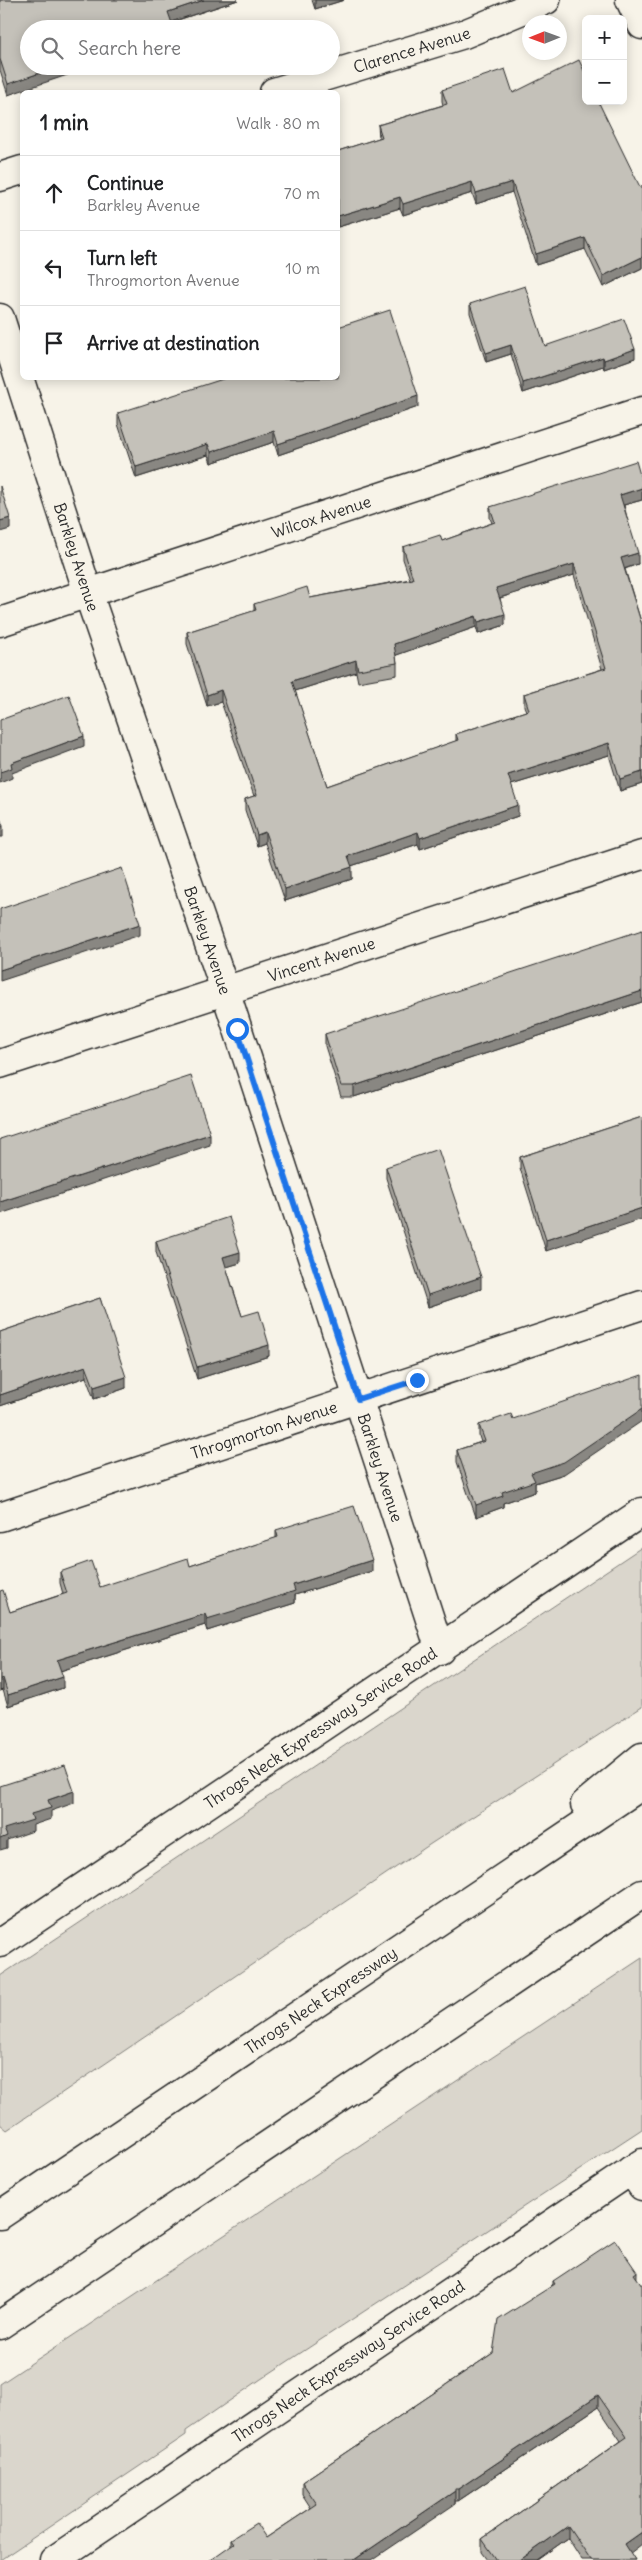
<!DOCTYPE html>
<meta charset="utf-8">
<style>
body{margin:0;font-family:Delius,sans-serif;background:#f6f6f6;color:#202124}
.controls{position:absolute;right:15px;top:15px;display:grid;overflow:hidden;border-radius:8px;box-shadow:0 2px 12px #0003}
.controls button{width:45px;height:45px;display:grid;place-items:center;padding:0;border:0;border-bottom:1px solid #e0e0e0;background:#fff;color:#202124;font:25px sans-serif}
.compass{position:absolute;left:522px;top:15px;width:45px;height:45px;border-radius:50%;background:#fff;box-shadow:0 2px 12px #0003;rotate:269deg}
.stop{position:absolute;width:15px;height:15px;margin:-11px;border:4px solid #1a73e8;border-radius:50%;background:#fff}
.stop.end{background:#1a73e8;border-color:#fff;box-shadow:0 1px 5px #0008}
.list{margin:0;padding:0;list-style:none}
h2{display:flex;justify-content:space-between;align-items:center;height:65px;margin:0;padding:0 20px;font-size:21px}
h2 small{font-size:16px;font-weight:400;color:#757577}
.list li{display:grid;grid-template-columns:32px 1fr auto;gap:15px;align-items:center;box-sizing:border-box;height:75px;padding:0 20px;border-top:1px solid #e0e0e0}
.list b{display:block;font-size:19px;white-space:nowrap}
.list p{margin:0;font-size:16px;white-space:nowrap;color:#757577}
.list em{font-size:16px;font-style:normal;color:#757577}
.icon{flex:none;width:28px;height:28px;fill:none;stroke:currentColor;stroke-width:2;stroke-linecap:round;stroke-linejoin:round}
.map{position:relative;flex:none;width:642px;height:2560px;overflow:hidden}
.search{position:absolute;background:#fff;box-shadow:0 2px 12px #0003;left:20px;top:20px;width:320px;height:55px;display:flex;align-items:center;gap:12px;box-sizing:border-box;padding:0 18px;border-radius:28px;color:#757577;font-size:19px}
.panel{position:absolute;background:#fff;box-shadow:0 2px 12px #0003;left:20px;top:90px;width:320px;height:290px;border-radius:8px}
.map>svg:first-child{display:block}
</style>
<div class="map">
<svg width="642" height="2560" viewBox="0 0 642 2560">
<rect width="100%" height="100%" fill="#f7f3e8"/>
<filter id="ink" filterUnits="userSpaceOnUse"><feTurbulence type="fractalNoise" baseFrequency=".02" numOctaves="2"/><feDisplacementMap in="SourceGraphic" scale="10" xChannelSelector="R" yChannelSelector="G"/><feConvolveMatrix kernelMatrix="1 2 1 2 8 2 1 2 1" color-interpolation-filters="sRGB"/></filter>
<g filter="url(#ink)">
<g fill="#dad6cc" stroke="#82807c">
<path d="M642,1547V1707L432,1843L7,2130L0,2124V1976Z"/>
<path d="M642,1958V2129L261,2379L186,2431V2435L0,2560V2384Z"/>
</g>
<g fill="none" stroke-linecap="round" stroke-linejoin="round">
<defs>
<g id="minor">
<path d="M630,0L642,25"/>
<path id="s1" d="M274,92L464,34L546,0"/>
<path d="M0,177L22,170"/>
<path id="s2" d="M0,318L88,593L225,990L440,1650"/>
<path id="s3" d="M0,622L642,411"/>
<path id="s4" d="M0,1064L642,855"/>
<path id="s5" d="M0,1517L642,1305"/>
<path d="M631,2170L642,2186"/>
</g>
<g id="tertiary">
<path id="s6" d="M0,1943L642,1512"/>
<path id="s7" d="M54,2560L642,2163"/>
</g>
<g id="motorway">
<path d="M585,1804L642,1757"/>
<path id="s8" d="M0,2215L642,1785"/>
<path d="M0,2325L642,1894"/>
</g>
</defs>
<use href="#minor" stroke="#2b2b2b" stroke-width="31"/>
<use href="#tertiary" stroke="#2b2b2b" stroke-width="31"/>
<use href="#motorway" stroke="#2b2b2b" stroke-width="31"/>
<use href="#minor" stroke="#f7f3e8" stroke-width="28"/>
<use href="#tertiary" stroke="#f7f3e8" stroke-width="28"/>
<use href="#motorway" stroke="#f7f3e8" stroke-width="28"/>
</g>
<g fill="#a9a69f" stroke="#2b2b2b" fill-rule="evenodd">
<path d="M0,0H238L172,22L8,95L0,70Z"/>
<path d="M312,0H344L315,9Z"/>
<path d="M442,90L513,93L640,187L642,186V268L603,287L585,249L536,265L512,192L476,204L472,193L403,215L400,208L338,227V151L379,138L378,125L443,105L442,101Z"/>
<path d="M470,304L545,346L635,358L604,369L603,366L523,393L511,354L486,362L470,313Z"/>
<path d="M418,407L278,455L274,442L211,463L208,455L136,478L118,424V413Z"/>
<path d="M642,482V500L624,505L638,564L625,569L642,625V784L620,791L609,755L511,785L518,816L420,849L418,844L351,866L352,879L285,901L265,843L257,846L245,810V799L254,796L221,702L207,706L187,644V632L254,611V604L310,598L410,579L403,559V547L442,541L492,523L490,518V507ZM574,575L602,669L524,694V706L526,711L456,734V741L327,786L295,691L356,672L358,682L397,675V663L396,655L476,627L478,634L505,625L500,598Z"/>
<path d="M642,1002L354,1097H341L325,1046V1034Z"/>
<path d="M642,1117L546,1251L520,1168V1157Z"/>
<path d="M386,1167L481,1289L428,1307L386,1178Z"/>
<path d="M156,1241L240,1263L226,1267L242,1316L269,1356L197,1379L156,1252Z"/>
<path d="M100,1298L126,1388L94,1399L86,1377L0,1406V1332Z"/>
<path d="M513,1419L564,1474L535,1483V1492L503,1503V1507L476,1517L457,1462V1450L481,1442L479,1436V1425Z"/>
<path d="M276,1530L372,1571L295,1595V1603L237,1621L207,1631L205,1625L60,1671L63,1688L8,1706L3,1690L0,1691V1591L10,1612L63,1594L60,1583V1572L100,1587L190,1566L276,1538Z"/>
<path d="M637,2272L630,2553L635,2560H582L568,2538L537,2560H488L482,2552V2539L621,2441L598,2407L458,2501H455V2504L231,2545V2539L266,2538L311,2508L302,2494V2482L493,2353L553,2284V2281Z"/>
</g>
<g fill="#898782" stroke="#2b2b2b">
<path d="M204,0H238L168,23V12Z"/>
<path d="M315,0H344L315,9Z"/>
<path d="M60,66H94L8,95V84Z"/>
<path d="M472,182V193L403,215V204Z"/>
<path d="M512,182V192L476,204V193Z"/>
<path d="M400,197V208L338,227V216Z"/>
<path d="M585,238V249L536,265V254Z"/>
<path d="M642,257V268L603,287V276Z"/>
<path d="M511,345V354L486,362V353Z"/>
<path d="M635,349V358L604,369V360Z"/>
<path d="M603,357V366L523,393V383Z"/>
<path d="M418,396V407L278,455V444Z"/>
<path d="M274,431V442L211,463V452Z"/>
<path d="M208,444V455L136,478V467Z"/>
<path d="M642,488V500L620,506V495Z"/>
<path d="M10,518V529L0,532V521Z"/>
<path d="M638,553V564L621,570V558Z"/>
<path d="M574,564V575L496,599V588Z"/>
<path d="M505,614V625L478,634V622Z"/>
<path d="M476,616V627L394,656V644Z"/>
<path d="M356,660V672L292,692V681Z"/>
<path d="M221,690V702L207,706V695Z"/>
<path d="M84,736V746L12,773V778L0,783V772L11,763Z"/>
<path d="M609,743V755L508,786V775Z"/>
<path d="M642,772V784L620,791V779Z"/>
<path d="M518,805V816L420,849V838Z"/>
<path d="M3,826V837H0V827Z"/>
<path d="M265,832V843L257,846V835Z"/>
<path d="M418,832V844L348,867V856Z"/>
<path d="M352,867V879L285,901V889Z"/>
<path d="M140,924V935L0,981V970Z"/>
<path d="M642,991V1002L354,1097V1086Z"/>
<path d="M210,1134V1145L0,1214V1202Z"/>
<path d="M642,1208V1219L546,1251V1240Z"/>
<path d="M240,1252V1263L223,1268V1257Z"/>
<path d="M481,1277V1289L428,1307V1295Z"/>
<path d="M269,1345V1356L197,1379V1367Z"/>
<path d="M86,1366V1377L0,1406V1395Z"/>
<path d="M126,1377V1388L94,1399V1387Z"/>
<path d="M642,1409V1421L564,1474L535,1483V1492L503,1503V1507L476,1517V1505L502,1492L531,1473Z"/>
<path d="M372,1560V1571L295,1595V1603L207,1631V1619L293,1585Z"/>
<path d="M205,1614V1625L57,1672V1660Z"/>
<path d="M63,1677V1688L8,1706V1695Z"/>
<path d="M3,1678V1690L0,1691V1679Z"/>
<path d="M74,1791V1803L51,1811V1819L33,1825V1831L7,1840V1848L0,1850V1839L4,1829L31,1814L48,1800Z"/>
<path d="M598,2395V2407L458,2501V2489Z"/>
<path d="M455,2491V2504L372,2560H354Z"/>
<path d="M568,2526V2538L537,2560H520Z"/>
<path d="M642,2532V2544L625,2557V2544Z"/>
</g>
<g fill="#c4c1b9" stroke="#2b2b2b" fill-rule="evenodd">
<path d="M0,0H204L168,12L174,29H29V66H60L8,84L0,59Z"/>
<path d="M579,60L586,75V101H598L640,187L642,186V257L603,276L585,238L536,254L512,182L476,193L472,182L403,204L400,197L338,216V151L382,137L378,125L447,104L442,90L505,69L513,93Z"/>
<path d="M525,286L545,346L624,319L635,349L604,360L603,357L523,383L511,345L486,353L470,304Z"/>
<path d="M390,310L418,396L278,444L274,431L211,452L208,444L136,467L118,413L226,378H338V327Z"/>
<path d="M636,461L642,482V488L620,495L638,553L621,558L642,625V772L620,779L609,743L508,775L518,805L420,838L418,832L348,856L352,867L285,889L265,832L257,835L245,799L257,795L221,690L207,695L187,632L256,610L254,604L307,587L310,598L413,579L403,547L440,535L442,541L495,522L490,507ZM574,564L606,668L524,694L529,710L456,734L458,740L327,786L292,681L356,660L358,670L397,663L394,644L476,616L478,622L505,614L496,588Z"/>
<path d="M0,486L10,518L0,521Z"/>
<path d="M69,695L84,736L11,763L12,768L0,772V720Z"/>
<path d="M0,818L3,826L0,827Z"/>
<path d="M122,868L140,924L0,970V909Z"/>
<path d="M642,930V991L354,1086H341L325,1034Z"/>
<path d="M191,1076L210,1134L0,1202V1139Z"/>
<path d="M642,1117V1208L546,1240L520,1157Z"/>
<path d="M438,1149L481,1277L428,1295L386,1167Z"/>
<path d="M229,1217L240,1252L223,1257L232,1286L242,1316L259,1311L269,1345L197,1367L156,1241Z"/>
<path d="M100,1298L126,1377L94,1387L86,1366L0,1395V1332Z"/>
<path d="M642,1375V1409L564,1462L531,1473L535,1481L502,1492L503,1496L476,1505L457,1450L485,1441L479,1425L511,1414L513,1419Z"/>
<path d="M354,1506L372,1560L293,1585L295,1591L237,1610L207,1619L205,1614L57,1660L63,1677L8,1695L3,1678L0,1679V1591L3,1590L10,1612L67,1593L60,1572L91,1561L100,1587L188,1558L190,1566L220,1556L278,1537L276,1530Z"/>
<path d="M65,1765L74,1791L48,1800L51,1808L31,1814L33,1820L4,1829L7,1836L0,1839V1786Z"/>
<path d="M615,2240L637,2272L634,2274L642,2285V2532L625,2544L635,2560H591L568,2526L520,2560H497L482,2539L627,2437L598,2395L458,2489H455V2491L354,2560H210L234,2543L231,2539L256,2523L266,2538L317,2504L302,2482L493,2353L498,2320L555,2284L553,2281Z"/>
</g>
</g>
<g fill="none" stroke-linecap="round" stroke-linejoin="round" filter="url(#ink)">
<path stroke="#1a73e8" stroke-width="6" d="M237,1029L358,1399L417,1380"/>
</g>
<g text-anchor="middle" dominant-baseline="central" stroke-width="4" stroke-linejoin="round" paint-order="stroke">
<g font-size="16" fill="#2b2b2b" stroke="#f7f3e8">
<text stroke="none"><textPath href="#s1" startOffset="144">Clarence Avenue</textPath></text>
<text stroke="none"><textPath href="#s3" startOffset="338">Wilcox Avenue</textPath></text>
<text stroke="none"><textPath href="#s2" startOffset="251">Barkley Avenue</textPath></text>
<text stroke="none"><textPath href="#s2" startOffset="656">Barkley Avenue</textPath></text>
<text stroke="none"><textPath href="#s4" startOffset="338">Vincent Avenue</textPath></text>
<text stroke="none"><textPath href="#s5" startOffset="278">Throgmorton Avenue</textPath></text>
<text stroke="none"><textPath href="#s2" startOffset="1211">Barkley Avenue</textPath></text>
<text stroke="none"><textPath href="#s6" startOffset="386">Throgs Neck Expressway Service Road</textPath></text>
<text stroke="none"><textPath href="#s8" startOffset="386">Throgs Neck Expressway</textPath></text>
<text stroke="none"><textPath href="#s7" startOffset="355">Throgs Neck Expressway Service Road</textPath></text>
</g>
</g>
</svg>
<div class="controls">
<button>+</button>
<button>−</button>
</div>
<svg class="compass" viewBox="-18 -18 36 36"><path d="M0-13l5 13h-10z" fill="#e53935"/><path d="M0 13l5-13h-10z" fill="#757577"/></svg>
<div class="stop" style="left:237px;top:1029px"></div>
<div class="stop end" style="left:417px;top:1380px"></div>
<div class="search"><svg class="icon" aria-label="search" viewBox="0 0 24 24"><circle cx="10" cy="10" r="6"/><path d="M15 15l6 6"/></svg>Search here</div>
<section class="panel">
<h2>1 min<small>Walk · 80 m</small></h2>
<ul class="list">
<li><svg class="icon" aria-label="ahead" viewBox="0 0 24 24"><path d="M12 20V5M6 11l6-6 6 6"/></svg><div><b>Continue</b><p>Barkley Avenue</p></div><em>70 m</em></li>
<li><svg class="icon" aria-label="left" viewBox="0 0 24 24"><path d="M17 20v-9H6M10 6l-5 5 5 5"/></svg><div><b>Turn left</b><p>Throgmorton Avenue</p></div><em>10 m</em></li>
<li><svg class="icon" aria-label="arrive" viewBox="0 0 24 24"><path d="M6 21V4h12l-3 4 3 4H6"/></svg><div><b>Arrive at destination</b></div></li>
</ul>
</section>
</div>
